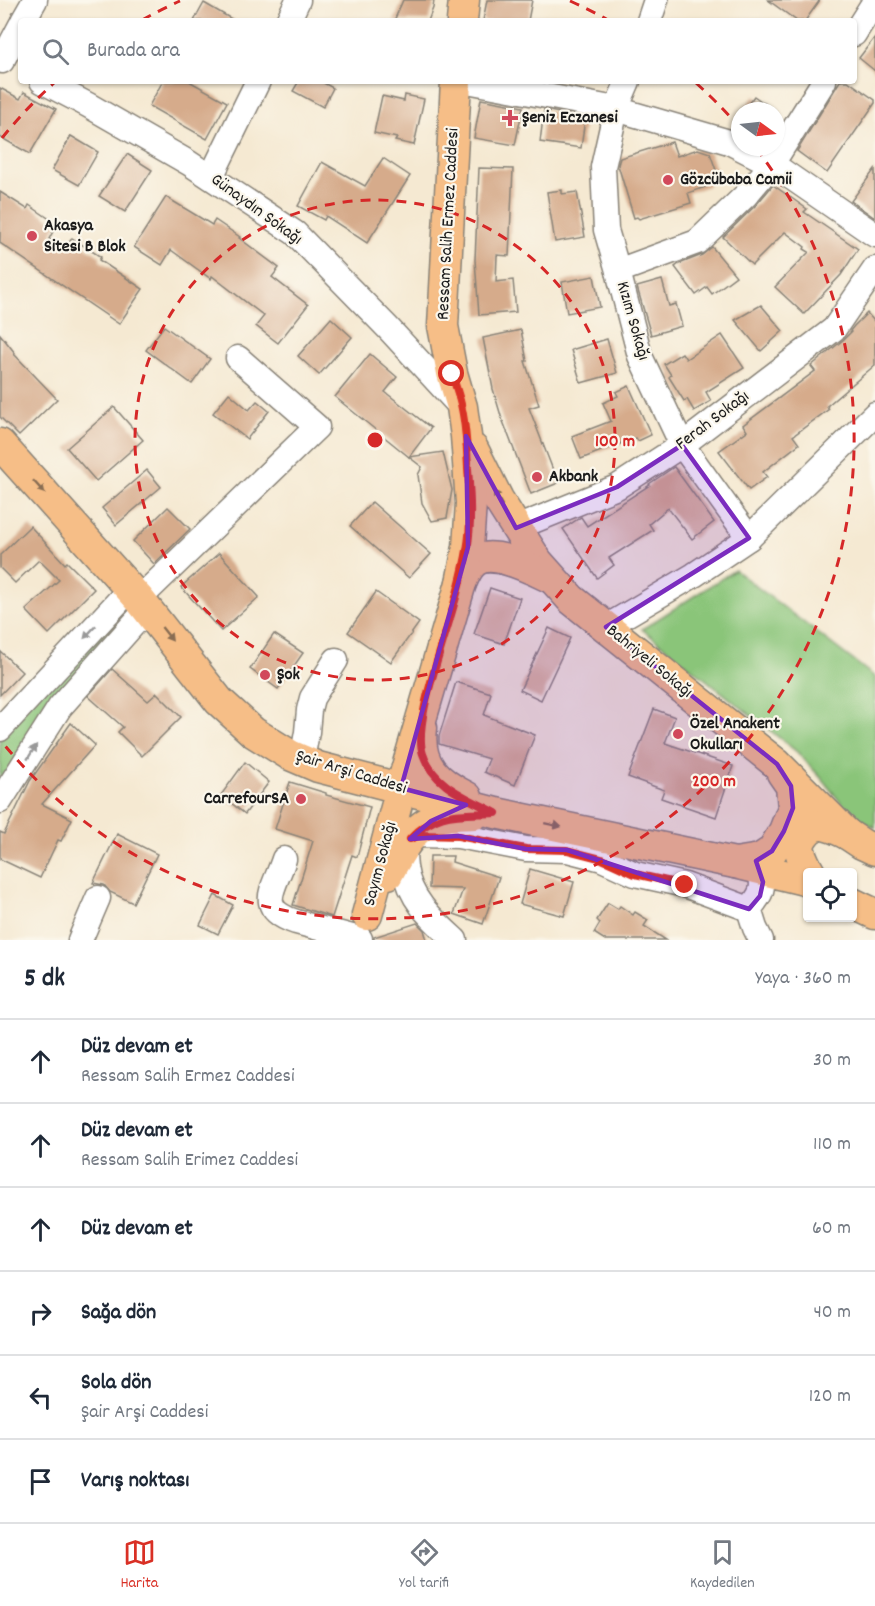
<!DOCTYPE html>
<html lang="tr">
<meta charset="utf-8">
<style>
body{margin:0;font-family:Dekko,sans-serif;background:#f6f6f7;color:#1f2937}
.controls{position:absolute;right:18px;bottom:18px;display:grid;overflow:hidden;border-radius:6px;box-shadow:0 2px 4px #0004}
.controls button{width:54px;height:54px;display:grid;place-items:center;padding:0;border:0;border-bottom:2px solid #e0e1e3;background:#fff;color:#1f2937;font:30px sans-serif}
.compass{position:absolute;left:731px;top:102px;width:54px;height:54px;border-radius:50%;background:#fff;box-shadow:0 2px 4px #0004;rotate:105deg}
.stop{position:absolute;width:18px;height:18px;margin:-14px;border:4px solid #d93025;border-radius:50%;background:#fff}
.stop.end{background:#d93025;border-color:#fff;box-shadow:0 2px 6px #0008}
.list{margin:0;padding:0;list-style:none}
h2{display:flex;justify-content:space-between;align-items:center;height:78px;margin:0;padding:0 24px;font-size:26px}
h2 small{font-size:20px;font-weight:400;color:#747a83}
.list li{display:grid;grid-template-columns:39px 1fr auto;gap:18px;align-items:center;box-sizing:border-box;height:84px;padding:0 24px;border-top:2px solid #e0e1e3}
.list b{display:block;font-size:22px;white-space:nowrap}
.list p{margin:0;font-size:20px;white-space:nowrap;color:#747a83}
.list em{font-size:20px;font-style:normal;color:#747a83}
.icon{flex:none;width:33px;height:33px;fill:none;stroke:currentColor;stroke-width:2;stroke-linecap:round;stroke-linejoin:round}
.map{position:relative;flex:none;width:875px;height:940px;overflow:hidden}
.search{position:absolute;background:#fff;box-shadow:0 2px 4px #0004;left:18px;right:18px;top:18px;height:66px;display:flex;align-items:center;gap:15px;box-sizing:border-box;padding:0 21px;border-radius:6px;color:#747a83;font-size:22px}
.sheet{height:582px;background:#fff}
nav{display:flex;justify-content:space-around;align-items:center;box-sizing:border-box;height:84px;border-top:2px solid #e0e1e3;background:#fff;font-size:16px;color:#747a83}
nav a{display:grid;justify-items:center;gap:3px}
nav .on{color:#d93025}
.map>svg:first-child{display:block}
</style>
<div class="map">
<svg width="875" height="940" viewBox="0 0 875 940">
<rect width="100%" height="100%" fill="#fbf7ec"/>
<filter id="ink" filterUnits="userSpaceOnUse"><feTurbulence type="fractalNoise" baseFrequency=".0167" numOctaves="2"/><feDisplacementMap in="SourceGraphic" scale="12" xChannelSelector="R" yChannelSelector="G"/><feConvolveMatrix kernelMatrix="1 2 1 2 8 2 1 2 1" color-interpolation-filters="sRGB"/></filter>
<filter id="wash" filterUnits="userSpaceOnUse"><feTurbulence type="fractalNoise" baseFrequency=".008" numOctaves="4" result="noise"/><feDisplacementMap in="SourceGraphic" scale="24" xChannelSelector="R" yChannelSelector="G"/><feGaussianBlur stdDeviation="1.35" result="paint"/><feColorMatrix in="noise" values="0 0 0 0 0 0 0 0 0 0 0 0 0 0 0 0 0 1.4 0 .05"/><feComposite in="paint" operator="in"/></filter>
<g filter="url(#wash)">
<rect width="100%" height="100%" fill="#f5e9d2"/>
<g fill="#8ac579" stroke="#53704a" stroke-width="1.5">
<path d="M735,570L875,677V828L848,812L822,779L797,752L642,629Z"/>
<path d="M124,600L138,614L0,787V732Z"/>
</g>
<g id="blocks">
<g fill="#d6ab8b">
<path d="M403,0H434L433,8L428,21H394Z"/>
<path d="M487,0H532L528,21H483Z"/>
<path d="M768,0H820L805,21H797Z"/>
<path d="M204,3L235,21H194Z"/>
<path d="M875,37V71L859,58Z"/>
<path d="M163,81H189L227,102L207,139L149,106Z"/>
<path d="M299,81H320L333,88L323,107L293,91Z"/>
<path d="M840,81H848L875,100V103L827,173L797,151Z"/>
<path d="M0,88L20,99L24,92L56,109L30,154L0,137Z"/>
<path d="M405,95L424,99L414,145L395,141L397,138L374,133L382,96L404,101Z"/>
<path d="M754,96L775,111H743Z"/>
<path d="M481,99L523,107L515,145L474,138Z"/>
<path d="M544,110L585,118L581,148L540,142Z"/>
<path d="M71,136L98,152L79,185L52,170Z"/>
<path d="M672,142L677,156L698,149L710,153L717,173L708,186L688,193L691,203L639,219L637,217L634,218L618,165L620,158Z"/>
<path d="M127,154L152,170L125,212L99,196Z"/>
<path d="M383,158L410,176L367,243L326,216L324,220L298,206L322,162L365,186Z"/>
<path d="M479,168L513,169L509,256L497,255L496,282L513,280L516,312L479,315L475,260Z"/>
<path d="M875,169V218L851,201Z"/>
<path d="M773,185L807,209L804,212L858,249L841,275L804,314L775,287L809,252L804,249L805,247L785,232L752,265L723,237L756,205Z"/>
<path d="M562,190V194L577,192L585,237L555,242L547,192Z"/>
<path d="M0,192L27,209L29,205L57,224L49,239L65,249L72,238L101,257L99,260L143,289L119,324L0,243Z"/>
<path d="M166,197L212,225L215,220L240,237L239,238L279,268L272,277L308,305L278,343L256,326L264,316L212,276L211,279L171,250L162,265L134,247Z"/>
<path d="M712,247L736,276L712,294L707,287L696,295L675,267L679,264L702,255Z"/>
<path d="M594,276L600,307L567,313L562,282Z"/>
<path d="M662,280L669,306L676,304L682,326L651,335L637,287Z"/>
<path d="M761,305L783,331L761,351L735,320Z"/>
<path d="M867,313L875,322V365L827,406L829,409L793,436L799,444L763,472L767,477L749,490L719,451L747,431L743,425L815,371L811,366L843,340L851,332L850,331L854,326Z"/>
<path d="M331,318L352,337L319,375L298,356Z"/>
<path d="M164,326L210,359L192,384L146,350Z"/>
<path d="M521,330L527,361H525L539,405L529,408L558,483L531,494L501,416L493,389L483,338Z"/>
<path d="M0,334L15,353L14,354L57,399L19,436L0,417Z"/>
<path d="M722,335L744,368L706,392L711,401L694,411L687,399L684,401L669,377L671,375L664,364L682,353L686,359Z"/>
<path d="M607,339L617,373L581,383L571,350Z"/>
<path d="M370,354L397,377L385,392L431,428L409,457L335,397Z"/>
<path d="M629,386L651,435L638,441L636,438L621,444V443L581,459L572,436L611,421L603,403L618,396L616,392Z"/>
<path d="M229,393L249,410L257,401L269,411L247,439L213,413Z"/>
<path d="M114,407L143,440L96,481L67,448Z"/>
<path d="M443,452L452,490L447,518L432,521L422,503L418,475L422,467L409,457Z"/>
<path d="M674,467L714,522L692,539L668,508L649,524L653,530L609,558L614,565L597,578L563,529L581,517L587,526L650,485L649,484Z"/>
<path d="M147,470L161,487L116,525L102,508Z"/>
<path d="M372,502L431,554L409,578L350,526Z"/>
<path d="M168,507L190,529L154,564L133,541Z"/>
<path d="M30,526L65,564L67,562L94,589L49,634L26,610L59,580L39,560L15,583L0,568V555Z"/>
<path d="M219,553L259,597L221,631L181,587Z"/>
<path d="M490,588L520,598L504,644L474,634Z"/>
<path d="M376,592L419,623L391,662L348,632Z"/>
<path d="M549,628L570,638L541,700L520,690Z"/>
<path d="M274,634L303,653L278,689L250,669Z"/>
<path d="M0,651L22,672L0,695Z"/>
<path d="M112,669L148,701L157,693L181,717L142,756L118,732L123,727L88,696Z"/>
<path d="M456,682L491,693L484,715L535,735L515,785L484,772L489,759L439,744V736Z"/>
<path d="M654,709L675,717L665,743L733,766L716,817L661,798L664,790L628,777Z"/>
<path d="M71,723L95,745L42,804L72,819L61,841L58,840L40,878L0,859V832L4,834L30,781Z"/>
<path d="M245,762L269,782L245,814L221,795Z"/>
<path d="M290,782L326,793V795L370,807L357,857L352,855L332,917L293,905L313,841L275,829Z"/>
<path d="M117,834L157,854L133,903L110,892L104,885L93,883Z"/>
<path d="M430,856H453L452,862L499,877L483,924L454,914L463,889L429,888Z"/>
<path d="M530,869L574,882L564,916L520,904Z"/>
<path d="M215,895L233,905L218,934L200,925Z"/>
<path d="M608,903L618,909L620,906L633,915L635,912L648,920L644,926L666,940H605L594,933L600,923L597,920Z"/>
<path d="M417,923L424,930L427,940H374V937Z"/>
</g>
</g>
</g>
<g filter="url(#ink)">
<use href="#blocks" fill-opacity="0" stroke="#888277" stroke-width="1.5"/>
<g fill="none" stroke-linecap="round" stroke-linejoin="round">
<defs>
<g id="minor">
<path d="M23,21L35,0"/>
<path d="M288,21L298,0"/>
<path d="M649,21L656,0"/>
<path d="M854,34L875,1"/>
<path d="M2,61L21,25"/>
<path d="M42,81L88,105L189,163L295,233L388,328L460,406"/>
<path d="M467,81L616,109L729,142L772,164L875,235"/>
<path d="M628,81L616,109L603,167L606,230L618,271L640,356L682,445L749,538"/>
<path d="M211,177L258,81"/>
<path d="M618,271L697,242L746,195L772,164L824,81"/>
<path d="M516,528L617,487L682,445L834,329L875,269"/>
<path d="M139,599L317,427L238,358"/>
<path d="M606,627L694,575L749,538L875,414"/>
<path d="M0,729L130,589"/>
<path d="M302,760L307,732L309,710L312,698L336,660"/>
<path d="M0,801L60,707L147,609"/>
<path d="M410,839L420,835L458,836L526,849L567,850L602,859L635,874L685,885L749,909C762,894 765,888 759,869"/>
<path d="M406,843C403,851 404,858 405,867C409,899 432,919 455,940"/>
<path d="M284,859C275,888 254,908 296,922L360,939"/>
<path d="M749,909L755,928L761,940"/>
<path d="M80,940L98,898"/>
</g>
<g id="major">
<path d="M462,21L464,0"/>
<path d="M0,444L139,599L219,701L253,732L290,755L318,767L496,813L735,863L808,881"/>
<path d="M473,449L498,499L538,562L571,599L777,764L847,834L862,844L875,850"/>
<path d="M461,583C464,577 467,568 473,563C489,547 532,569 549,577"/>
<path d="M422,728C417,765 437,782 467,797"/>
<path d="M735,863L760,859L772,851L784,831L793,808L791,786L782,773"/>
<path d="M810,873C806,866 802,858 800,851C798,845 801,839 805,834C816,818 833,827 847,834"/>
<path d="M388,874C399,853 413,826 437,818C449,814 462,815 475,814"/>
<path d="M852,903L875,914"/>
<path d="M367,915L405,774L461,583L468,547L471,503L466,436L462,407L452,373L443,326L456,81"/>
</g>
</defs>
<use href="#minor" stroke="#888277" stroke-width="27"/>
<use href="#major" stroke="#888277" stroke-width="33"/>
<use href="#minor" stroke="#fff" stroke-width="24"/>
<use href="#major" stroke="#f6be87" stroke-width="30"/>
</g>
<defs><path id="oneway-solid" d="M-6-.8H1V-3.2L6.5 0L1 3.2V.8H-6Z" transform="scale(1.5)"/></defs>
<g fill="#896d52">
<use href="#oneway-solid" transform="translate(39 487) rotate(48)"/>
<use href="#oneway-solid" transform="translate(498 498) rotate(-119)"/>
<use href="#oneway-solid" transform="translate(167 634) rotate(52)"/>
<use href="#oneway-solid" transform="translate(553 825) rotate(12)"/>
</g>
<g fill="#999">
<use href="#oneway-solid" transform="translate(90 632) rotate(133)"/>
<use href="#oneway-solid" transform="translate(32 752) rotate(-58)"/>
</g>
</g>
<g fill="none" stroke-linecap="round" stroke-linejoin="round" filter="url(#ink)">
<path stroke="#d93025" stroke-width="8" d="M452,374C455,385 460,397 462,409C466,428 467,448 468,468C470,495 472,523 467,550C462,580 453,609 444,638C436,666 414,727 423,754C434,787 468,798 496,813C459,815 437,810 410,839L420,835L458,836L526,849L567,850L602,859L635,874L685,885"/>
</g>
<path fill="#7b2cbf" fill-opacity="0.2" stroke="#7b2cbf" stroke-width="4.5" stroke-linejoin="round" d="M466,436L516,528L617,487L682,445L749,538L606,627L777,764L791,786L793,808L784,831L772,851L756,861L763,882L760,896L749,909L567,850L526,849L458,836L410,839L431,821L466,805L401,788L468,547Z"/>
<g fill="none" stroke="#d62828" stroke-width="3" stroke-dasharray="10 8">
<circle cx="375" cy="440" r="240"/>
<path d="M2 138A480 480 0 0 1 54 83M142 20A480 480 0 0 1 180 1M570 1A480 480 0 0 1 608 20M696 83A480 480 0 0 1 740 128M756 148A480 480 0 0 1 2 742"/>
</g>
<g fill="#d1495b" stroke="#fbf7ec" stroke-width="2">
<path d="M507 109h6v6h6v6h-6v6h-6v-6h-6v-6h6z"/>
<circle cx="668" cy="180" r="6"/>
<circle cx="32" cy="236" r="6"/>
<circle cx="537" cy="477" r="6"/>
<circle cx="265" cy="675" r="6"/>
<circle cx="678" cy="734" r="6"/>
<circle cx="301" cy="799" r="6"/>
</g>
<g text-anchor="middle" dominant-baseline="central" stroke-width="4.5" stroke-linejoin="round" paint-order="stroke">
<g font-size="18" font-weight="bold" fill="#1c1c1c" stroke="#fbf7ec" text-anchor="start">
<text x="522" y="118">Şeniz Eczanesi</text>
<text x="680" y="180">Gözcübaba Camii</text>
<text x="44" y="226">Akasya<tspan x="44" dy="21">Sitesi B Blok</tspan></text>
<text x="549" y="477">Akbank</text>
<text x="277" y="675">Şok</text>
<text x="690" y="724">Özel Anakent<tspan x="690" dy="21">Okulları</tspan></text>
<text x="289" y="799" text-anchor="end">CarrefourSA</text>
</g>
<g font-size="18" fill="#1c1c1c" stroke="#fbf7ec">
<text transform="translate(256 210) rotate(36)">Günaydın Sokağı</text>
<text transform="translate(449 224) rotate(-87)">Ressam Salih Ermez Caddesi</text>
<text transform="translate(632 321) rotate(74)">Kızım Sokağı</text>
<text transform="translate(713 421) rotate(-37)">Ferah Sokağı</text>
<text transform="translate(649 662) rotate(39)">Bahriyeli Sokağı</text>
<text transform="translate(351 773) rotate(17)">Şair Arşi Caddesi</text>
<text transform="translate(381 864) rotate(-75)">Sayım Sokağı</text>
</g>
</g>
<circle cx="375" cy="440" r="9" fill="#d62828" stroke="#fbf7ec" stroke-width="3"/>
<g font-size="18" text-anchor="middle" font-weight="bold" fill="#d62828" stroke="#fbf7ec" stroke-width="4.5" stroke-linejoin="round" paint-order="stroke">
<text x="615" y="446">100 m</text>
<text x="714" y="786">200 m</text>
</g>
</svg>
<div class="controls">
<button><svg class="icon" aria-label="locate" viewBox="0 0 24 24"><circle cx="12" cy="12" r="6"/><path d="M12 2v4M12 18v4M2 12h4M18 12h4"/></svg></button>
</div>
<svg class="compass" viewBox="-18 -18 36 36"><path d="M0-13l5 13h-10z" fill="#e53935"/><path d="M0 13l5-13h-10z" fill="#747a83"/></svg>
<div class="stop" style="left:452px;top:374px"></div>
<div class="stop end" style="left:685px;top:885px"></div>
<div class="search"><svg class="icon" aria-label="search" viewBox="0 0 24 24"><circle cx="10" cy="10" r="6"/><path d="M15 15l6 6"/></svg>Burada ara</div>
</div>
<section class="sheet">
<h2>5 dk<small>Yaya · 360 m</small></h2>
<ul class="list">
<li><svg class="icon" aria-label="ahead" viewBox="0 0 24 24"><path d="M12 20V5M6 11l6-6 6 6"/></svg><div><b>Düz devam et</b><p>Ressam Salih Ermez Caddesi</p></div><em>30 m</em></li>
<li><svg class="icon" aria-label="ahead" viewBox="0 0 24 24"><path d="M12 20V5M6 11l6-6 6 6"/></svg><div><b>Düz devam et</b><p>Ressam Salih Erimez Caddesi</p></div><em>110 m</em></li>
<li><svg class="icon" aria-label="ahead" viewBox="0 0 24 24"><path d="M12 20V5M6 11l6-6 6 6"/></svg><div><b>Düz devam et</b></div><em>60 m</em></li>
<li><svg class="icon" aria-label="right" viewBox="0 0 24 24"><path d="M7 20v-9h11M14 6l5 5-5 5"/></svg><div><b>Sağa dön</b></div><em>40 m</em></li>
<li><svg class="icon" aria-label="left" viewBox="0 0 24 24"><path d="M17 20v-9H6M10 6l-5 5 5 5"/></svg><div><b>Sola dön</b><p>Şair Arşi Caddesi</p></div><em>120 m</em></li>
<li><svg class="icon" aria-label="arrive" viewBox="0 0 24 24"><path d="M6 21V4h12l-3 4 3 4H6"/></svg><div><b>Varış noktası</b></div></li>
</ul>
</section>
<nav>
<a class="on"><svg class="icon" aria-label="map" viewBox="0 0 24 24"><path d="M3 6l6-2 6 2 6-2v14l-6 2-6-2-6 2zM9 4v14M15 6v14"/></svg>Harita</a>
<a><svg class="icon" aria-label="directions" viewBox="0 0 24 24"><path d="M12 3l9 9-9 9-9-9zM9 14v-3h6M13 9l2 2-2 2"/></svg>Yol tarifi</a>
<a><svg class="icon" aria-label="saved" viewBox="0 0 24 24"><path d="M7 4h10v16l-5-4-5 4z"/></svg>Kaydedilen</a>
</nav>
